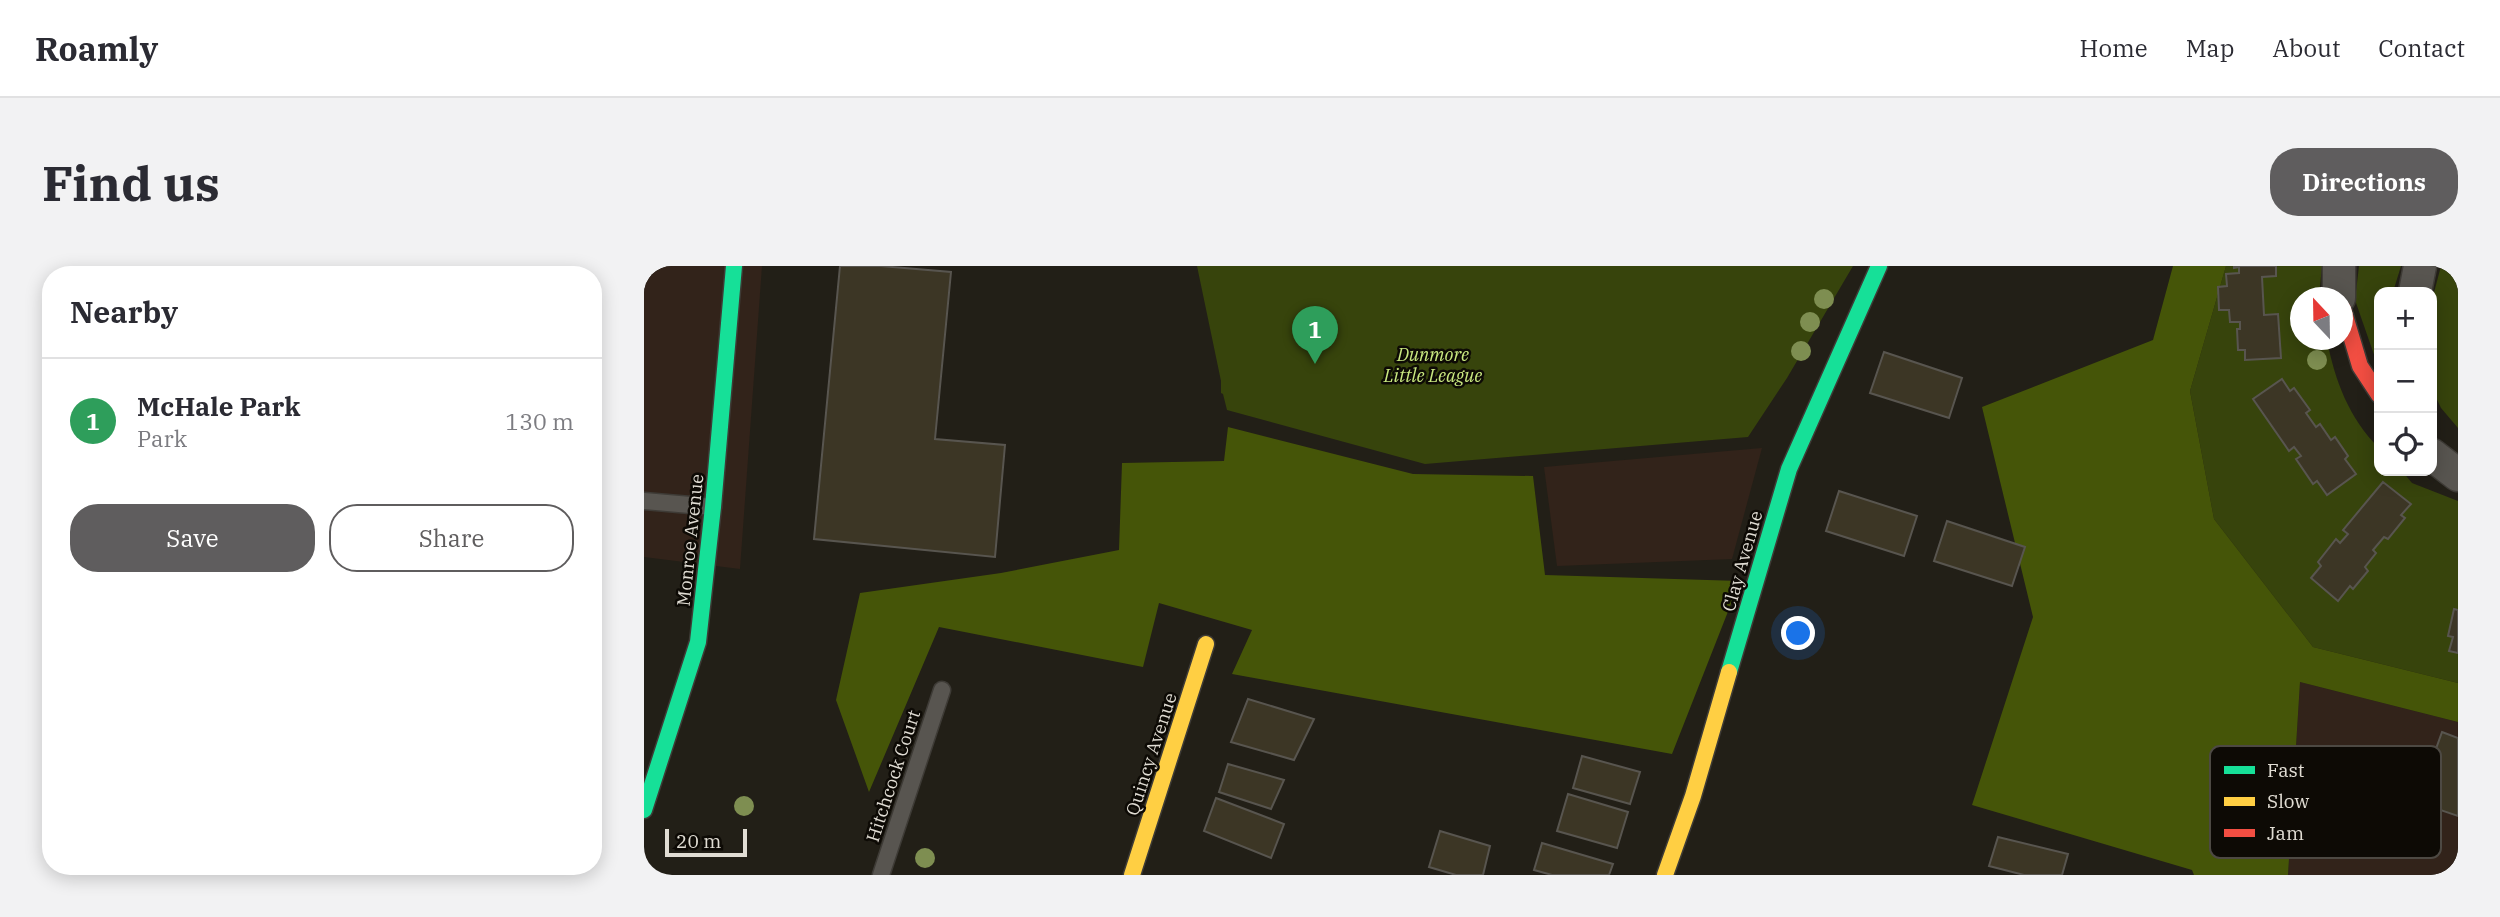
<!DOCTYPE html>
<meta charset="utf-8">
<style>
body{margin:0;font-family:"IBM Plex Serif",serif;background:#f2f2f3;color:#2b2b33}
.controls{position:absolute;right:21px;top:21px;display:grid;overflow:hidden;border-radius:14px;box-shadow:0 4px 18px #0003}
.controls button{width:63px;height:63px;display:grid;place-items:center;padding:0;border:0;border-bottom:2px solid #e1e1e2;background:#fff;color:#2b2b33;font:35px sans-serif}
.compass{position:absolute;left:1646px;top:21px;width:63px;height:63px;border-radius:50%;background:#fff;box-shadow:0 4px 18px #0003;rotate:338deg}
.scale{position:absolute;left:21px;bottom:18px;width:82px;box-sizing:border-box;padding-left:7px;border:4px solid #e1ddd4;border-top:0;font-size:19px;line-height:24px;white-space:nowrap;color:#e1ddd4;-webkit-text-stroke:5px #0d0a05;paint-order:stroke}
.you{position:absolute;left:1155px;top:368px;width:24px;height:24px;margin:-18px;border:5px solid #fff;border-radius:50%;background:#1a73e8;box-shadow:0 0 0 10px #1a73e833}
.badge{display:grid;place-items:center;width:46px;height:46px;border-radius:50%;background:#5f5d5e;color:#fff;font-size:23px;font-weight:700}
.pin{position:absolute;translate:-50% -58px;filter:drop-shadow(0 2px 4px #0008)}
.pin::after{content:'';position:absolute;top:37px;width:24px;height:21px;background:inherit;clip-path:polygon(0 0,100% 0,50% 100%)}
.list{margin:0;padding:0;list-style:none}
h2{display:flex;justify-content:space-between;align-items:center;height:91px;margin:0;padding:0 28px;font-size:30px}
h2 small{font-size:23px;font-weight:400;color:#7c7c81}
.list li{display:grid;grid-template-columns:46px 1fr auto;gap:21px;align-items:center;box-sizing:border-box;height:126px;padding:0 28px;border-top:2px solid #e1e1e2}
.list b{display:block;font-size:26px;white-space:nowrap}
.list p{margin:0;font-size:23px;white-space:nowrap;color:#7c7c81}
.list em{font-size:23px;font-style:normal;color:#7c7c81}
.actions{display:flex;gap:14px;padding:21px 28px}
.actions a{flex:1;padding:16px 0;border:2px solid #5f5d5e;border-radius:28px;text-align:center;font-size:24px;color:#5f5d5e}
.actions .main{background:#5f5d5e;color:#fff}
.icon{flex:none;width:38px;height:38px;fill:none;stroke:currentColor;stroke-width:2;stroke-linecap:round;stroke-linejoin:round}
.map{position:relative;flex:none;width:1814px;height:609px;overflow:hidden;border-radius:28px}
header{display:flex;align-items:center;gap:42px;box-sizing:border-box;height:98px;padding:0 35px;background:#fff;border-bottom:2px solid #e1e1e2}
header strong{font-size:33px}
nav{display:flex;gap:38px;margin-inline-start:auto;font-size:24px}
.intro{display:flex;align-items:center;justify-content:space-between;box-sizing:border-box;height:168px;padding:0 42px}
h1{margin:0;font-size:49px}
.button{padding:18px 32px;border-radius:28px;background:#5f5d5e;color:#fff;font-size:24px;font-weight:700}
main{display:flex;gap:42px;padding:0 42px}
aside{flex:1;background:#fff;border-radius:28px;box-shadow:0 4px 18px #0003}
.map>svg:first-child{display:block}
</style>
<header>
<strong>Roamly</strong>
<nav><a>Home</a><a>Map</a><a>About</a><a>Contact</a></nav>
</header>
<div class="intro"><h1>Find us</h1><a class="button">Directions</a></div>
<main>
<aside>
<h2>Nearby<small></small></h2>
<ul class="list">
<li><span class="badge" style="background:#2e9e5b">1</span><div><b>McHale Park</b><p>Park</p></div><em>130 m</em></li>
</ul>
<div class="actions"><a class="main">Save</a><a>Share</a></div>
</aside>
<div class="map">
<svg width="1814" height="609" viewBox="0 0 1814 609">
<rect width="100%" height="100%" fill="#221f17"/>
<g fill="#32231a">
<path d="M0,0H118L96,303L0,291Z"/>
<path d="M1118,182L1088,293L913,300L900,201Z"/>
<path d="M1656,416L1814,456V609H1644Z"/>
</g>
<g fill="#37440c">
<path d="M553,0H1209L1143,112L1104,171L781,198L583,144L579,128L577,127V115Z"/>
<path d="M1582,0H1678L1675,31L1657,32V74H1683C1691,115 1705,152 1735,182V205H1758L1768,217L1814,235V417L1669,381L1570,253L1546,125Z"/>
<path d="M1715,0H1757L1749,26H1735V103L1711,34Z"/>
<path d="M1797,0H1814V162L1797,142L1788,123V34Z"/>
</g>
<g fill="#455508">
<path d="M1529,0H1582L1546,125L1570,253L1669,381L1814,417V456L1656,416L1644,609H1550L1548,604L1328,539L1389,351L1338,141L1509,74Z"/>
<path d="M584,161L769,208L889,210L901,309L1096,315L1028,488L588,408L608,364L515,337L499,401L295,361L225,526L192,434L216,327L357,307L475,284L478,197L580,195Z"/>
</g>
<g fill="#3c3625" stroke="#58554f" stroke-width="2">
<path d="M196,0H237L307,6L291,173L361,179L351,291L170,273Z"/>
<path d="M1590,0H1632V10L1618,11L1620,49L1634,48L1637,92L1601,94V84H1594L1593,63H1596V56H1586L1585,44H1575L1574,21L1583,20L1582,8L1595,7V1L1590,2Z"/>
<path d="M1240,86L1318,112L1305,152L1226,127Z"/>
<path d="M1638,113L1646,125L1650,122L1666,144L1662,147L1672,161L1676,158L1687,174L1691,171L1704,190L1701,193L1712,208L1683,229L1673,215L1669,218L1652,193L1657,190L1650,181L1645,185L1609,133Z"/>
<path d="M1739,216L1767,238L1757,249L1761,252L1744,273L1740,271L1729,284L1732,287L1721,301L1724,305L1709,323L1706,320L1694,335L1667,312L1677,300L1674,296L1692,273L1696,277L1704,268L1699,264Z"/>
<path d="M1195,225L1273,250L1260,290L1182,265Z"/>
<path d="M1303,255L1381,281L1368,320L1290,295Z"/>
<path d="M1810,343L1814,344V387L1805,385L1809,371L1804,370Z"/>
<path d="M604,433L670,453L650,494L587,476Z"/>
<path d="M1798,466L1814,472V550L1773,536Z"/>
<path d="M938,490L996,506L986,538L929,522Z"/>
<path d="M584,498L640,514L627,543L575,526Z"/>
<path d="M924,528L984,546L973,582L913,565Z"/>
<path d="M572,532L640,558L627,592L560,565Z"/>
<path d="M796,565L846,580L839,609H812L785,601Z"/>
<path d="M1354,571L1424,588L1418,609H1380L1345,600Z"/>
<path d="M898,577L969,598L965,609H908L890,604Z"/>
</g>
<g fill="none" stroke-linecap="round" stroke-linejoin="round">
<defs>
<g id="lane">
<path d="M0,235L69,241"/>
<path d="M237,609L298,424"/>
</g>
<g id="street">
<path d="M1771,26L1776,0"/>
<path d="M1695,32V0"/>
<path d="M1788,189L1814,209"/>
</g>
<g id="fast">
<path d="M1085,406L1145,203L1235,0"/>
<path d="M0,544L54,376L69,241L90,0"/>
</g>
<g id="slow">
<path d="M488,609L562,378"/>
<path d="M1021,609L1049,530L1085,406"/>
</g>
<path id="jam" d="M1699,43L1716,100L1735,129"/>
</defs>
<use href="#lane" stroke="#3e3b36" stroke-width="19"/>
<use href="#street" stroke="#3e3b36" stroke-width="35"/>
<use href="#fast" stroke="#3e3b36" stroke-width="19"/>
<use href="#slow" stroke="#3e3b36" stroke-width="19"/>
<use href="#jam" stroke="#3e3b36" stroke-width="19"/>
<use href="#lane" stroke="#585550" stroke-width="16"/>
<use href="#street" stroke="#585550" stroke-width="32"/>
<use href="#fast" stroke="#16e098" stroke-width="16"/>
<use href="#slow" stroke="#ffcf43" stroke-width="16"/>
<use href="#jam" stroke="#f24e42" stroke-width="16"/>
</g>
<g fill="#7e8e51">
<circle cx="1180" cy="33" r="10"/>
<circle cx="1166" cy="56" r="10"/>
<circle cx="1157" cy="85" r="10"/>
<circle cx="1673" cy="94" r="10"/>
<circle cx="100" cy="540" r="10"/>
<circle cx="281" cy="592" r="10"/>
</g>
<g text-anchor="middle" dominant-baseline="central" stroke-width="5" stroke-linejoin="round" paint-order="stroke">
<g font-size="18" font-style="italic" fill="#cae980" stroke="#0d0a05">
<text x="789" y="88">Dunmore<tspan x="789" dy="21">Little League</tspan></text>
</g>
<g font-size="18" fill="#e1ddd4" stroke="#0d0a05">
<text transform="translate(46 274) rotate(-84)">Monroe Avenue</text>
<text transform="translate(1098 295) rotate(-74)">Clay Avenue</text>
<text transform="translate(507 488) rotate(-72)">Quincy Avenue</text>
<text transform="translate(249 510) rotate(-72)">Hitchcock Court</text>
</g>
</g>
<rect x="1566" y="480" width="231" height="112" rx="10" fill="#0d0a05" stroke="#4d4943" stroke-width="2"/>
<rect x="1580" y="500" width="31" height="8" fill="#16e098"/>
<rect x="1580" y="531" width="31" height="9" fill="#ffcf43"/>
<rect x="1580" y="563" width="31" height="8" fill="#f24e42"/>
<g font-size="19" fill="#e1ddd4">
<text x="1623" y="511">Fast</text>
<text x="1623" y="542">Slow</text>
<text x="1623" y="574">Jam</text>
</g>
</svg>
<div class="controls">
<button>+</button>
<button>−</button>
<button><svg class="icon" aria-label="locate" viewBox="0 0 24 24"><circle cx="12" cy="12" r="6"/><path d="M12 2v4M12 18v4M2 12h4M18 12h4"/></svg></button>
</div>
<svg class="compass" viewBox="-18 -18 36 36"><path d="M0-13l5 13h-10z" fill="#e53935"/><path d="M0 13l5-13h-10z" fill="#7c7c81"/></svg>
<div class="scale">20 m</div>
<div class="you"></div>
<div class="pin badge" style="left:671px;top:98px;background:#2e9e5b">1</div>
</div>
</main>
